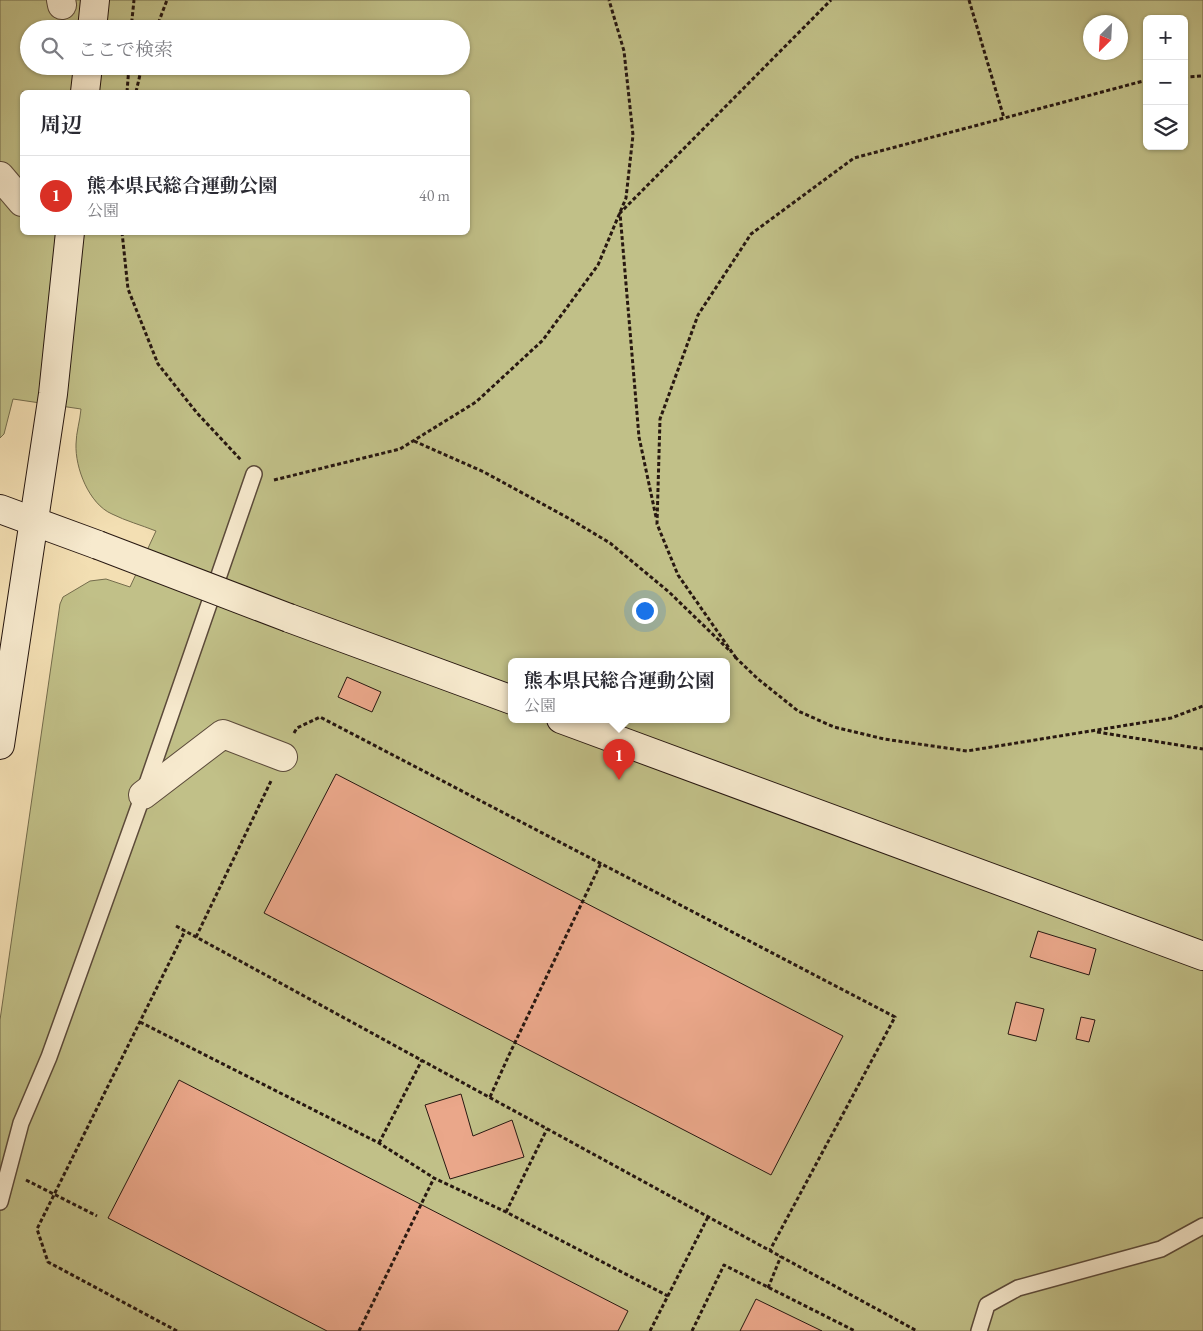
<!DOCTYPE html>
<html lang="ja">
<meta charset="utf-8">
<style>
body{margin:0;font-family:"EB Garamond","Noto Serif JP",serif;background:#f7f7f7;color:#2b2b33}
.controls{position:absolute;right:15px;top:15px;display:grid;overflow:hidden;border-radius:8px;box-shadow:0 1px 4px #0004}
.controls button{width:45px;height:45px;display:grid;place-items:center;padding:0;border:0;border-bottom:1px solid #e1e1e2;background:#fff;color:#2b2b33;font:25px sans-serif}
.compass{position:absolute;left:1083px;top:15px;width:45px;height:45px;border-radius:50%;background:#fff;box-shadow:0 1px 4px #0004;rotate:204deg}
.you{position:absolute;left:644px;top:610px;width:18px;height:18px;margin:-12px;border:4px solid #fff;border-radius:50%;background:#1a73e8;box-shadow:0 0 0 8px #1a73e833}
.badge{display:grid;place-items:center;width:32px;height:32px;border-radius:50%;background:#d93025;color:#fff;font-size:16px;font-weight:700}
.pin{position:absolute;translate:-50% -41px;filter:drop-shadow(0 1px 2px #0008)}
.pin::after{content:'';position:absolute;top:26px;width:18px;height:15px;background:inherit;clip-path:polygon(0 0,100% 0,50% 100%)}
.popup{position:absolute;left:508px;top:658px;width:222px;height:65px;box-sizing:border-box;display:grid;place-content:center;border-radius:8px;background:#fff;filter:drop-shadow(0 1px 4px #0005);font-size:16px;white-space:nowrap;color:#7c7c81}
.popup b{font-size:19px;color:#2b2b33}
.popup::after{content:'';position:absolute;left:50%;top:100%;margin-left:-10px;border:10px solid transparent;border-top-color:#fff}
.list{margin:0;padding:0;list-style:none}
h2{display:flex;justify-content:space-between;align-items:center;height:65px;margin:0;padding:0 20px;font-size:21px}
h2 small{font-size:16px;font-weight:400;color:#7c7c81}
.list li{display:grid;grid-template-columns:32px 1fr auto;gap:15px;align-items:center;box-sizing:border-box;height:80px;padding:0 20px;border-top:1px solid #e1e1e2}
.list b{display:block;font-size:19px;white-space:nowrap}
.list p{margin:0;font-size:16px;white-space:nowrap;color:#7c7c81}
.list em{font-size:16px;font-style:normal;color:#7c7c81}
.icon{flex:none;width:28px;height:28px;fill:none;stroke:currentColor;stroke-width:2;stroke-linecap:round;stroke-linejoin:round}
.map{position:relative;flex:none;width:1203px;height:1331px;overflow:hidden}
.search{position:absolute;background:#fff;box-shadow:0 1px 4px #0004;left:20px;top:20px;width:450px;height:55px;display:flex;align-items:center;gap:12px;box-sizing:border-box;padding:0 18px;border-radius:28px;color:#7c7c81;font-size:19px}
.panel{position:absolute;background:#fff;box-shadow:0 1px 4px #0004;left:20px;top:90px;width:450px;height:145px;border-radius:8px}
.map>svg:first-child{display:block}
</style>
<div class="map">
<svg width="1203" height="1331" viewBox="0 0 1203 1331">
<rect width="100%" height="100%" fill="#f3dfb3"/>
<filter id="stains"><feTurbulence type="fractalNoise" baseFrequency=".004" numOctaves="4"/><feColorMatrix values="0 0 0 0 .2 0 0 0 0 .09 0 0 0 0 .02 0 0 0 .5 -.17"/></filter>
<radialGradient id="worn" r=".72"><stop offset=".6" stop-color="#630" stop-opacity="0"/><stop offset="1" stop-color="#630" stop-opacity=".3"/></radialGradient>
<path fill="#c1c088" stroke="#746c4c" fill-rule="evenodd" d="M0,0H1203V1331H0V1020L60,604L63,597L90,581L106,579L130,587L156,531C141,525 126,521 112,514C89,504 75,468 76,444C76,433 80,421 81,409L13,399L4,434L0,438ZM1147,19H1184V146H1147ZM1090,22H1120V52H1090ZM29,29H461V66H29ZM22,92H468V232H22ZM512,661H726V719H512Z"/>
<g fill="#eaa78a" stroke="#281811">
<path d="M347,677L381,692L372,712L338,697Z"/>
<path d="M336,774L843,1036L771,1175L264,913Z"/>
<path d="M1038,931L1096,949L1089,975L1030,957Z"/>
<path d="M1016,1002L1044,1009L1036,1041L1008,1034Z"/>
<path d="M1081,1017L1095,1020L1089,1042L1076,1039Z"/>
<path d="M179,1080L628,1311L618,1331H327L108,1218Z"/>
<path d="M461,1094L473,1136L512,1120L524,1157L450,1179L425,1105Z"/>
<path d="M756,1299L822,1331H740Z"/>
</g>
<g fill="none" stroke-linecap="round" stroke-linejoin="round">
<defs>
<g id="lane">
<path d="M0,1202L21,1123L49,1057L143,795L254,474"/>
<path d="M979,1331L987,1305L1018,1288L1161,1249L1203,1226"/>
</g>
<g id="street">
<path d="M61,0L62,5"/>
<path d="M0,176L22,202"/>
<path d="M143,795L223,734L283,757"/>
</g>
<g id="secondary">
<path d="M92,29L95,0"/>
<path d="M85,92L88,66"/>
<path d="M0,509L98,545"/>
<path d="M289,618L512,700"/>
<path d="M561,719L1203,956"/>
<path d="M0,745L53,394L70,232"/>
</g>
</defs>
<use href="#lane" stroke="#5b4a3a" stroke-width="18"/>
<use href="#street" stroke="#5b4a3a" stroke-width="30"/>
<use href="#secondary" stroke="#281811" stroke-width="30"/>
<g stroke="#281811" stroke-width="3" stroke-dasharray="4 2.5" stroke-linecap="butt">
<path d="M969,0L1004,118"/>
<path d="M131,29L134,0"/>
<path d="M156,29L167,0"/>
<path d="M1184,77L1203,76"/>
<path d="M127,92L129,66"/>
<path d="M136,92L142,66"/>
<path d="M122,232L128,289L158,364L197,413L241,460"/>
<path d="M414,441L484,472L570,519L610,543L669,592L731,652"/>
<path d="M274,480L400,449L476,402L543,340L598,265L626,198L633,135L624,51L609,0"/>
<path d="M656,517L639,437L620,213L831,0"/>
<path d="M735,657L758,679L798,711L834,727L884,739L967,751L1171,718L1203,706"/>
<path d="M736,658L678,575L657,524L660,419L698,315L751,234L854,158L1147,80"/>
<path d="M1097,732L1203,749"/>
<path d="M294,733L297,728L320,717L895,1017L770,1250"/>
<path d="M176,926L917,1331"/>
<path d="M196,937L271,781"/>
<path d="M140,1022L379,1143L434,1178L506,1212L668,1296"/>
<path d="M490,1097L509,1055L601,863"/>
<path d="M379,1143L422,1060"/>
<path d="M26,1180L97,1216"/>
<path d="M506,1212L547,1129"/>
<path d="M768,1288L781,1256"/>
<path d="M177,1331L48,1262L37,1229L185,931"/>
<path d="M359,1331L434,1178"/>
<path d="M650,1331L708,1217"/>
<path d="M692,1331L724,1265L855,1331"/>
</g>
<use href="#lane" stroke="#f7eace" stroke-width="15"/>
<use href="#street" stroke="#f7eace" stroke-width="28"/>
<use href="#secondary" stroke="#f7eace" stroke-width="28"/>
<defs>
<path id="secondary-bridge" d="M98,545L289,618"/>
</defs>
<use href="#secondary-bridge" stroke="#281811" stroke-width="30" stroke-linecap="butt"/>
<use href="#secondary-bridge" stroke="#f7eace" stroke-width="28"/>
</g>
<rect width="100%" height="100%" filter="url(#stains)"/>
<rect width="100%" height="100%" fill="url(#worn)"/>
</svg>
<div class="controls">
<button>+</button>
<button>−</button>
<button><svg class="icon" aria-label="layers" viewBox="0 0 24 24"><path d="M12 4l9 5-9 5-9-5zM3 14l9 5 9-5"/></svg></button>
</div>
<svg class="compass" viewBox="-18 -18 36 36"><path d="M0-13l5 13h-10z" fill="#e53935"/><path d="M0 13l5-13h-10z" fill="#7c7c81"/></svg>
<div class="you"></div>
<div class="pin badge" style="left:619px;top:780px">1</div>
<div class="popup"><b>熊本県民総合運動公園</b>公園</div>
<div class="search"><svg class="icon" aria-label="search" viewBox="0 0 24 24"><circle cx="10" cy="10" r="6"/><path d="M15 15l6 6"/></svg>ここで検索</div>
<section class="panel">
<h2>周辺<small></small></h2>
<ul class="list">
<li><span class="badge">1</span><div><b>熊本県民総合運動公園</b><p>公園</p></div><em>40 m</em></li>
</ul>
</section>
</div>
